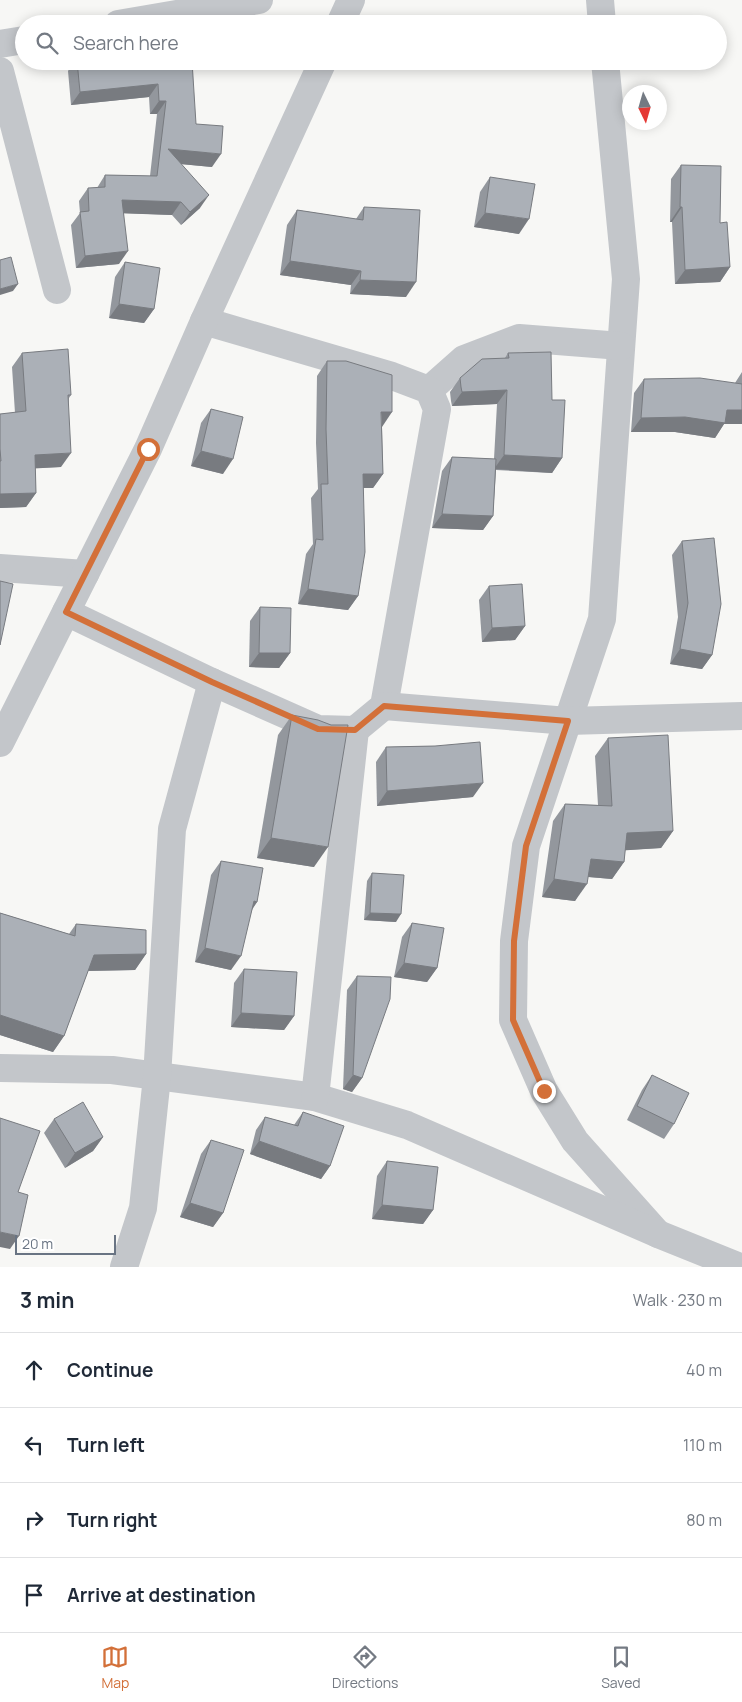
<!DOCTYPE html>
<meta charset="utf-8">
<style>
body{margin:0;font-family:Manrope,sans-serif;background:#f2f2f3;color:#1f2937}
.compass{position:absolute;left:622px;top:85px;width:45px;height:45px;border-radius:50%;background:#fff;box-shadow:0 2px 12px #0003;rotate:175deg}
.scale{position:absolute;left:15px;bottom:12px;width:101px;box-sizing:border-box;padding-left:5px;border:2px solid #697483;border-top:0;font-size:14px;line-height:18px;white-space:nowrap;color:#697483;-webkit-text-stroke:4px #fff;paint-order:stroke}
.stop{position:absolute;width:15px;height:15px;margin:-11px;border:4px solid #d37039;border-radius:50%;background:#fff}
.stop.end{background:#d37039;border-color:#fff;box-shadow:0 1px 5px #0008}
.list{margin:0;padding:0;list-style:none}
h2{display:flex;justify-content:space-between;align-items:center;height:65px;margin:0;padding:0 20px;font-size:21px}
h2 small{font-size:16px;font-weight:400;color:#747a83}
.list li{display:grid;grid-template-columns:32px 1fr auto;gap:15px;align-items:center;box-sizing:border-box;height:75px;padding:0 20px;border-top:1px solid #e0e1e3}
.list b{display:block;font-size:19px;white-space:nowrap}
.list em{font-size:16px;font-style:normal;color:#747a83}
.icon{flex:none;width:28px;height:28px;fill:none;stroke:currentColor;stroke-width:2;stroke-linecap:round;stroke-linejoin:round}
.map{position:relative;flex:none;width:742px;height:1267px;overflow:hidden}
.search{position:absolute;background:#fff;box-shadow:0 2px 12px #0003;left:15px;right:15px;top:15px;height:55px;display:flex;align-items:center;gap:12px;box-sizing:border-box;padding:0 18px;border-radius:28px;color:#747a83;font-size:19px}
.sheet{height:365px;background:#fff}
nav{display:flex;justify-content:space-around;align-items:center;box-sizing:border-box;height:70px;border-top:1px solid #e0e1e3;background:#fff;font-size:14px;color:#747a83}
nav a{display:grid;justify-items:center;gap:2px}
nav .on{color:#d37039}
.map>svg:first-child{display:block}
</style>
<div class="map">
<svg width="742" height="1267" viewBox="0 0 742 1267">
<rect width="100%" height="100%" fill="#f7f7f5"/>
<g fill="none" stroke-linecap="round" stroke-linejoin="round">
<g stroke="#c3c6ca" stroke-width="28">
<path d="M600,0L602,24"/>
<path d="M118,24L259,0"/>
<path d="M340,24L351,0"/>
<path d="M0,44L24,40"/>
<path d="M605,61L626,279L602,619L526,846L514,941L513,1020L544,1091L575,1141L658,1234"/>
<path d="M0,71L57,290"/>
<path d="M429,390L464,359L519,338L621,346"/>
<path d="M0,568L85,574"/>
<path d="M66,612L212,682L318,729L355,730L384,706L437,409L429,390L392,376L204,321"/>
<path d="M384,706L568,721L742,716"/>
<path d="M0,743L148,449L204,321L323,61"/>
<path d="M0,1068L112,1070L315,1097L407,1125L658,1234L740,1267"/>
<path d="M315,1097L355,730"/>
<path d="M124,1267L143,1208L157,1077L172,829L212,682"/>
</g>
</g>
<g fill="#93979d">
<path d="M74,61H119V63L139,61L196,124L212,167L181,164L200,208L181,225L172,215L124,213L119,264L76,268L71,225L80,213L79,201L88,188H97L105,175L150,176L157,114H150L149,97L71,105L68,71Z"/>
<path d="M681,165L720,223L730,267L720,282L675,284L672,222H670L671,179Z"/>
<path d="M490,177L519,234L474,227L480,192Z"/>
<path d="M364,207L406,297L350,294L351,285L280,275L287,225L297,210L356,219Z"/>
<path d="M125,262L154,309L144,323L109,318L115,277Z"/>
<path d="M22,353L71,395L69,398L61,467L35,468L36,493L26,507L0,508V414L15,413L12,367Z"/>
<path d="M508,353L552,400L562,458L552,473L496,470L493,516L483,530L432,528L442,471L452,457L494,459L497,404L452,406L451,401L450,392L460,378L505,358Z"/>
<path d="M327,361L382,427L383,474L373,488H363L358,596L348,610L298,604L306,554L313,544L311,498L318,489L316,443L317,376Z"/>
<path d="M742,372V424H724L715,438L675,432H631L634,393L644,379L735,383Z"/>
<path d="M211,409L223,474L191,466L201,423Z"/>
<path d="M682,541L712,655L702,669L670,664L678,617L672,555Z"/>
<path d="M489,586L525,626L515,640L482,642L479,600Z"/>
<path d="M260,607L290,653L279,668L249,667L250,621Z"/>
<path d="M292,715L331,725L314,867L257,858L278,735Z"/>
<path d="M608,738L673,831L661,848L625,850L624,862L612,879L588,877L575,901L542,897L553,821L565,804L598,805L595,756Z"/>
<path d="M435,746L473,797L377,806L376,762L386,747Z"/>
<path d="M221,861L257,902L252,910L231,970L195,962L211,875Z"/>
<path d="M372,873L396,922L364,920L367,881Z"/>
<path d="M0,913L69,934L76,924L146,954L135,970L88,971L64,1036L53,1052L0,1035Z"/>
<path d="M412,923L437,968L427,982L394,977L402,937Z"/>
<path d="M244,969L294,1016L284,1030L231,1027L234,983Z"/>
<path d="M357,976L362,1078L352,1092L343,1089L347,990Z"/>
<path d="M652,1075L674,1124L664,1139L627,1120L642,1090Z"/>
<path d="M303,1112L330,1166L321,1179L250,1154L256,1130L265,1117L294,1125Z"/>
<path d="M54,1119L103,1137L93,1151L65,1168L44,1133Z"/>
<path d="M211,1140L223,1213L213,1227L180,1217L201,1154Z"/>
<path d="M387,1161L433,1210L423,1224L372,1219L377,1176Z"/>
</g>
<g fill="#787b80">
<path d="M158,84L149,97L71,105L80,92Z"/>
<path d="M159,101H166L157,114H150Z"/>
<path d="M168,149L221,154L212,167L159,162Z"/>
<path d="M209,195L200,208L181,225L190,212Z"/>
<path d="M122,200L181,202L172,215L113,213Z"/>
<path d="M680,207H682L672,222H670Z"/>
<path d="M485,213L529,219L519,234L474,227Z"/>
<path d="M128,251L119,264L76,268L85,256Z"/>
<path d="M290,261L361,271L351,285L280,275Z"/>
<path d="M730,267L720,282L675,284L685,270Z"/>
<path d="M360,280L416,282L406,297L350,294Z"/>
<path d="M18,284L13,291L0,295V289Z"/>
<path d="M119,304L154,309L144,323L109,318Z"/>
<path d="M507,390L497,404L452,406L462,392Z"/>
<path d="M727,410H742V424H724L715,438L675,432H631L641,418L685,417Z"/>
<path d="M381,412H392L382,427Z"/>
<path d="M201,451L233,459L223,474L191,466Z"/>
<path d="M71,453L61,467L25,469L35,455Z"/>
<path d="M504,455L562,458L552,473L494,469Z"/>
<path d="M363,474H383L373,488H353Z"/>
<path d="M36,493L26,507L0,508V494Z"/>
<path d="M442,514L493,516L483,530L432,528Z"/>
<path d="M308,589L358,596L348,610L298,604Z"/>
<path d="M525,626L515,640L482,642L492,628Z"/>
<path d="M680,649L712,655L702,669L670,664Z"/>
<path d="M259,653H290L279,668L249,667Z"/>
<path d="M483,783L473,797L377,806L387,791Z"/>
<path d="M673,831L661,848L615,851L627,833Z"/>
<path d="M271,838L328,847L314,867L257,858Z"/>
<path d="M591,859L624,862L612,879L578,876Z"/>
<path d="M554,879L587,884L575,901L542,897Z"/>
<path d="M254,901L257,902L247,916Z"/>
<path d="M370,913L401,914L396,922L364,920Z"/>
<path d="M205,948L241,956L231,970L195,962Z"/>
<path d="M146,954L135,970L83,971L94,955Z"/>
<path d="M404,963L437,968L427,982L394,977Z"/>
<path d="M241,1013L294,1016L284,1030L231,1027Z"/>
<path d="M0,1015L64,1036L53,1052L0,1035Z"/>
<path d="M353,1075L362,1078L352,1092L343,1089Z"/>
<path d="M103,1137L93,1151L65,1168L75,1153Z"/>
<path d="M259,1141L330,1166L321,1179L250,1154Z"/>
<path d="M190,1203L223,1213L213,1227L180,1217Z"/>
<path d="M382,1205L433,1210L423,1224L372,1219Z"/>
<path d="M0,1232L19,1236L10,1249L0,1247Z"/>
</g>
<g fill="#abb0b7" stroke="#787b80">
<path d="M77,61H119V63L139,61H192L196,124L223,126L221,154L168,149L209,195L190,212L181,202L122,200L128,251L85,256L80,212L89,211L88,188L105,187V175L157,176L166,101H159L158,84L80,92Z"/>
<path d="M681,165L721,166L720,223L727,222L730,267L685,270L682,207H680Z"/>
<path d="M490,177L535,184L529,219L485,213Z"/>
<path d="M364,207L420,210L416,282L360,280L361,271L290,261L297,210L363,220Z"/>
<path d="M11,257L18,284L0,289V260Z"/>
<path d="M125,262L160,268L154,309L119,304Z"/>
<path d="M68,349L71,395H68L71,453L35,455L36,493L0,494V461H1L0,449V414L26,411L22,353Z"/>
<path d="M551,352L552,400H565L562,458L504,455L507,390L462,392L461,387L460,378L482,359L509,358L508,353Z"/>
<path d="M327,361H346L392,375V412H381L383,474H363L365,552L358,596L308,589L316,539L323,540L321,484H328L326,429Z"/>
<path d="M700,378L742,384V410H727L725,423L685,417L641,418L644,379Z"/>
<path d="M211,409L243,417L233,459L201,451Z"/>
<path d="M452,457L496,459L493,516L442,514Z"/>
<path d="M714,538L721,604L712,655L680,649L688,603L682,541Z"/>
<path d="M0,581L13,584L0,645Z"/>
<path d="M522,584L525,626L492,628L489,586Z"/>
<path d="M260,607L291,608L290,653H259Z"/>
<path d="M292,715L318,720L331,725H348L328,847L271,838Z"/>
<path d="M668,735L673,831L627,833L624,862L591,859L587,884L554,879L565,804L612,806L608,738Z"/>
<path d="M480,742L483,783L387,791L386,747L435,746Z"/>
<path d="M221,861L263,868L257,902L254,901L241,956L205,948Z"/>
<path d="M372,873L404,875L401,914L370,913Z"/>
<path d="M0,913L75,936L76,924L146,930V954L94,955L64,1036L0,1015Z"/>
<path d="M412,923L444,928L437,968L404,963Z"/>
<path d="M244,969L297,972L294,1016L241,1013Z"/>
<path d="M357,976L391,977L390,999L362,1078L353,1075Z"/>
<path d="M652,1075L689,1093L674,1124L637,1106Z"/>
<path d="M83,1102L103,1137L75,1153L54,1119Z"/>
<path d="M303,1112L344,1126L330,1166L259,1141L265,1117L298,1126Z"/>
<path d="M0,1118L40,1131L18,1192L28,1195L19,1236L0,1232Z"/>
<path d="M211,1140L244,1150L223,1213L190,1203Z"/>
<path d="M387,1161L438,1167L433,1210L382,1205Z"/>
</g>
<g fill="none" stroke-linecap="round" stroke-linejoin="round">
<path stroke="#d37039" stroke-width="6" d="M148,449L66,612L212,682L318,729L355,730L384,706L568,721L526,846L514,941L513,1020L544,1091"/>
</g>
</svg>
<svg class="compass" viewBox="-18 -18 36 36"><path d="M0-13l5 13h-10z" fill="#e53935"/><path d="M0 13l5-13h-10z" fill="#747a83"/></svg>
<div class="scale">20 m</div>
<div class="stop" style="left:148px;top:449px"></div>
<div class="stop end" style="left:544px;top:1091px"></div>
<div class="search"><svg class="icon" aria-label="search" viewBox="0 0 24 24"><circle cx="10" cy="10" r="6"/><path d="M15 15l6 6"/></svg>Search here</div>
</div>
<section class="sheet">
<h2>3 min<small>Walk · 230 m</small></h2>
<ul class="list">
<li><svg class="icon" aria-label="ahead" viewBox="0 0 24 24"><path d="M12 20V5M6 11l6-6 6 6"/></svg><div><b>Continue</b></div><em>40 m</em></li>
<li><svg class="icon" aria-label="left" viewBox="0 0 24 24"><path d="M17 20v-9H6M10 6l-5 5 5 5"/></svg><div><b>Turn left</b></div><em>110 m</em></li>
<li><svg class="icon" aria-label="right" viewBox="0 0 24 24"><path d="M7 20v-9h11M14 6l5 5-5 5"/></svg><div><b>Turn right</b></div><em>80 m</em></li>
<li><svg class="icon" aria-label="arrive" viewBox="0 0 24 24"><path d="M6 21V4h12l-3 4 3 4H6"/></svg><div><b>Arrive at destination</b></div></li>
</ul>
</section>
<nav>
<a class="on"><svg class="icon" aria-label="map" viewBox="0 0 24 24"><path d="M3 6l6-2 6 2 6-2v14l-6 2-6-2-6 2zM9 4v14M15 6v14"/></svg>Map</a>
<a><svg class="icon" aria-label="directions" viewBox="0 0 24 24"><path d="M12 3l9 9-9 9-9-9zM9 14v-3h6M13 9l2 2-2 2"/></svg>Directions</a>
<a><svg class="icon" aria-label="saved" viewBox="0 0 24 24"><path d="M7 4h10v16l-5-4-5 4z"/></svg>Saved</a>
</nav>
